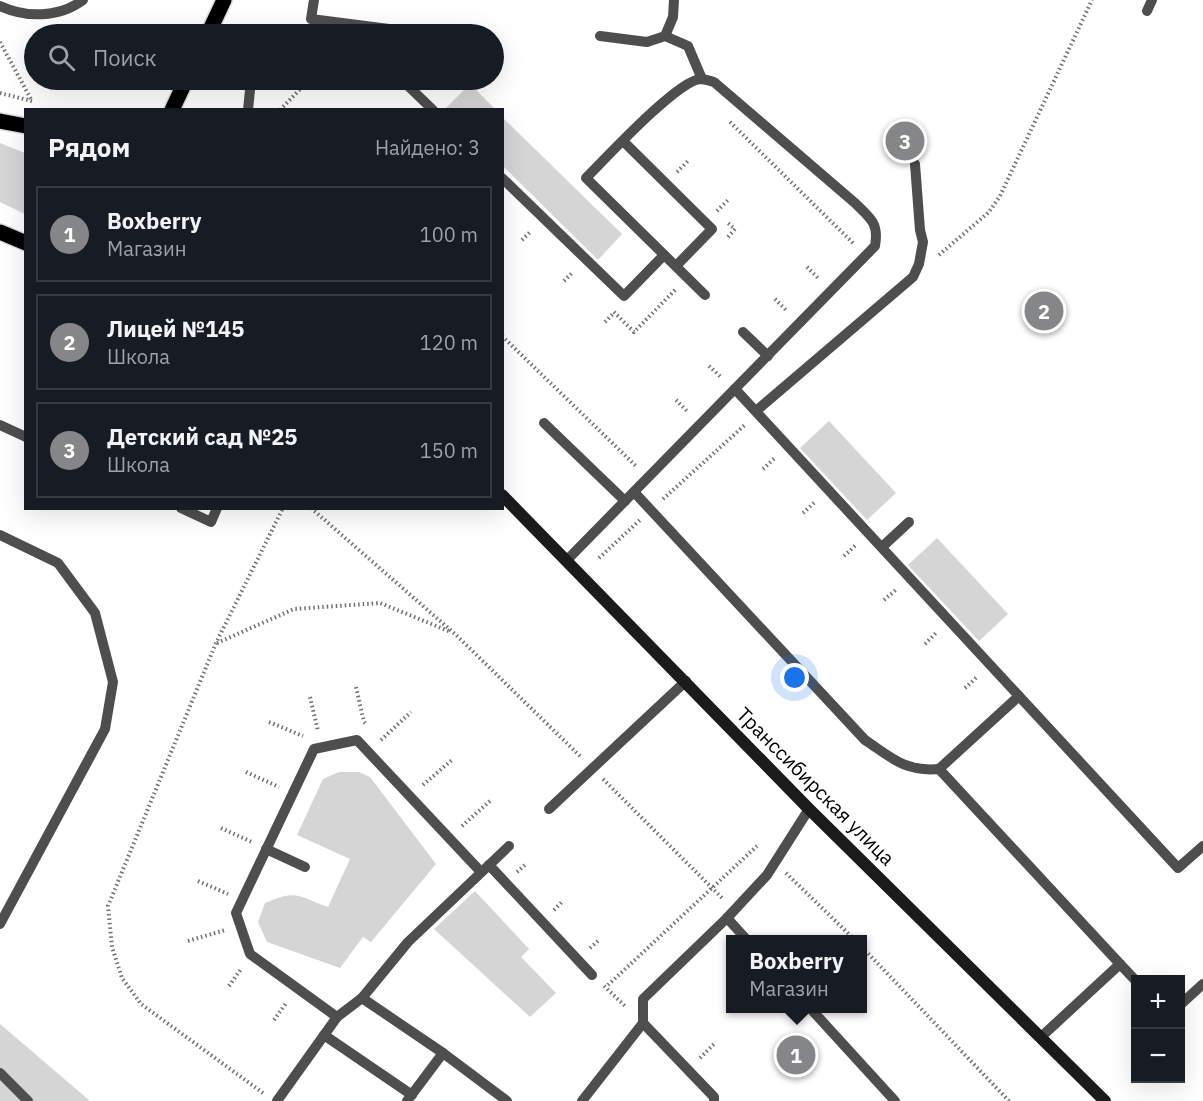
<!DOCTYPE html>
<html lang="ru">
<meta charset="utf-8">
<style>
body{margin:0;font-family:"IBM Plex Sans",sans-serif;background:#20242c;color:#f1f3f6}
.controls{position:absolute;right:18px;bottom:18px;display:grid;overflow:hidden;border-radius:0px;box-shadow:0 6px 24px #0002}
.controls button{width:54px;height:54px;display:grid;place-items:center;padding:0;border:0;border-bottom:2px solid #363941;background:#171b24;color:#f1f3f6;font:30px sans-serif}
.you{position:absolute;left:795px;top:678px;width:21px;height:21px;margin:-15px;border:4px solid #fff;border-radius:50%;background:#1a73e8;box-shadow:0 0 0 9px #1a73e833}
.badge{display:grid;place-items:center;width:39px;height:39px;border-radius:50%;background:#858687;color:#fff;font-size:20px;font-weight:700}
.pin{position:absolute;translate:-50% -50%;border:3px solid #fff;box-shadow:0 2px 6px #0006}
.popup{position:absolute;left:726px;top:935px;width:141px;height:78px;box-sizing:border-box;display:grid;place-content:center;border-radius:0px;background:#171b24;filter:drop-shadow(0 2px 4px #0005);font-size:20px;white-space:nowrap;color:#9ea1a6}
.popup b{font-size:22px;color:#f1f3f6}
.popup::after{content:'';position:absolute;left:50%;top:100%;margin-left:-12px;border:12px solid transparent;border-top-color:#171b24}
.list{margin:0;padding:0;list-style:none}
h2{display:flex;justify-content:space-between;align-items:center;height:78px;margin:0;padding:0 24px;font-size:26px}
h2 small{font-size:20px;font-weight:400;color:#9ea1a6}
.list li{display:grid;grid-template-columns:39px 1fr auto;gap:18px;align-items:center;box-sizing:border-box;height:96px;margin:0 12px 12px;padding:0 12px;border:2px solid #363941;border-radius:0px}
.list b{display:block;font-size:22px;white-space:nowrap}
.list p{margin:0;font-size:20px;white-space:nowrap;color:#9ea1a6}
.list em{font-size:20px;font-style:normal;color:#9ea1a6}
.icon{flex:none;width:33px;height:33px;fill:none;stroke:currentColor;stroke-width:2;stroke-linecap:round;stroke-linejoin:round}
.map{position:relative;flex:none;width:1203px;height:1101px;overflow:hidden}
.search{position:absolute;background:#171b24;box-shadow:0 6px 24px #0002;left:24px;top:24px;width:480px;height:66px;display:flex;align-items:center;gap:15px;box-sizing:border-box;padding:0 21px;border-radius:33px;color:#9ea1a6;font-size:22px}
.panel{position:absolute;background:#171b24;box-shadow:0 6px 24px #0002;left:24px;top:108px;width:480px;height:402px;border-radius:0px}
.map>svg:first-child{display:block}
</style>
<div class="map">
<svg width="1203" height="1101" viewBox="0 0 1203 1101">
<rect width="100%" height="100%" fill="#fff"/>
<g fill="#d5d5d5">
<path d="M470,84L495,109H445Z"/>
<path d="M502,117L622,234L598,260L503,166Z"/>
<path d="M0,143L25,153V214L0,202Z"/>
<path d="M829,421L896,493L867,520L800,448Z"/>
<path d="M937,538L1008,614L979,641L908,565Z"/>
<path d="M339,772H359L370,777L436,864L371,942L363,937L340,968L267,942L258,922L265,903C297,889 298,896 328,907L350,859L297,835L323,779Z"/>
<path d="M475,891L529,949L521,957L556,993L530,1017L434,929Z"/>
<path d="M0,1024L90,1101H0Z"/>
</g>
<g fill="none" stroke-linecap="round" stroke-linejoin="round">
<defs>
<g id="primary">
<path d="M208,34L224,0"/>
<path d="M172,110L186,80"/>
<path d="M0,121L26,126"/>
<path d="M0,232L26,243"/>
</g>
</defs>
<use href="#primary" stroke="#dbdbdb" stroke-width="18"/>
<g stroke="#707070" stroke-width="4" stroke-dasharray="1.5 3" stroke-linecap="butt">
<path d="M0,42L32,101"/>
<path d="M376,80L386,89"/>
<path d="M0,93L32,101"/>
<path d="M280,110L309,80"/>
<path d="M730,122L853,243"/>
<path d="M677,172L689,160"/>
<path d="M717,211L729,199"/>
<path d="M728,237L735,229L728,223"/>
<path d="M522,240L531,231"/>
<path d="M939,255L989,212L1000,196L1092,0"/>
<path d="M807,267L819,279"/>
<path d="M564,281L573,272"/>
<path d="M775,299L787,311"/>
<path d="M614,312L634,332L676,289"/>
<path d="M605,322L614,313"/>
<path d="M502,336L637,467"/>
<path d="M709,366L722,378"/>
<path d="M676,400L688,412"/>
<path d="M763,469L776,457"/>
<path d="M663,499L746,424"/>
<path d="M311,508L455,634L581,757"/>
<path d="M803,513L816,501"/>
<path d="M844,556L857,544"/>
<path d="M599,558L640,520"/>
<path d="M884,600L897,589"/>
<path d="M217,643L294,609L380,603L451,632"/>
<path d="M925,644L937,632"/>
<path d="M356,687L364,722L367,725"/>
<path d="M965,688L978,676"/>
<path d="M310,697L318,731"/>
<path d="M269,722L303,736"/>
<path d="M381,740L411,712"/>
<path d="M246,772L279,787"/>
<path d="M603,779L723,899"/>
<path d="M423,785L453,759"/>
<path d="M462,826L490,801"/>
<path d="M221,828L252,842"/>
<path d="M517,872L526,864"/>
<path d="M786,873L855,940"/>
<path d="M198,881L228,894"/>
<path d="M554,910L562,902"/>
<path d="M188,941L225,930"/>
<path d="M862,947L1009,1101"/>
<path d="M590,948L598,941"/>
<path d="M608,985L757,846"/>
<path d="M229,986L241,969"/>
<path d="M604,986L625,1006"/>
<path d="M274,1020L287,1002"/>
<path d="M700,1058L716,1042"/>
<path d="M263,1093L141,1004L122,978L112,947L108,906L216,643L283,508"/>
</g>
<g stroke="#4e4e4e" stroke-width="10">
<path d="M314,0L311,19L428,34"/>
<path d="M0,6C26,18 59,18 83,0"/>
<path d="M1147,11L1152,0"/>
<path d="M600,36L647,42L665,36L673,17L674,0"/>
<path d="M665,36L688,46L702,79"/>
<path d="M402,80L433,110"/>
<path d="M248,110L251,80"/>
<path d="M623,141L712,229L676,266"/>
<path d="M502,178L624,296L664,255"/>
<path d="M743,332L768,356"/>
<path d="M735,389L1178,868L1203,846"/>
<path d="M756,411L913,277L919,264L923,242L920,230L915,164"/>
<path d="M544,423L625,501"/>
<path d="M0,425L26,437"/>
<path d="M634,492L865,740C892,758 905,772 939,769"/>
<path d="M181,508L211,522L217,508"/>
<path d="M0,535L58,563L95,613L113,682L105,729L0,924"/>
<path d="M882,547L909,522"/>
<path d="M568,559L875,246C879,223 871,219 855,203L714,82C710,81 704,79 700,79C676,82 606,158 586,178L705,295"/>
<path d="M1019,696L939,769L1120,964"/>
<path d="M549,809L686,681"/>
<path d="M266,849L305,867"/>
<path d="M489,865L592,975"/>
<path d="M727,918L747,940"/>
<path d="M362,998L443,1053L507,1101"/>
<path d="M1180,1005L1203,984"/>
<path d="M810,1008L895,1101"/>
<path d="M337,1017L250,954L236,913L314,749L357,740L481,872"/>
<path d="M643,1023L714,1097V1101"/>
<path d="M324,1035L412,1095"/>
<path d="M1041,1037L1120,964L1136,981"/>
<path d="M0,1073L28,1101"/>
<path d="M277,1101L337,1017L362,998L408,942L509,846"/>
<path d="M407,1101L443,1053"/>
<path d="M582,1101L643,1023V999L727,918L767,875L809,809"/>
</g>
<path stroke="#1b1b1b" stroke-width="12" d="M502,495L809,809L1105,1101"/>
<use href="#primary" stroke="#000" stroke-width="15"/>
</g>
<g text-anchor="middle" dominant-baseline="central" stroke-width="5" stroke-linejoin="round" paint-order="stroke">
<g font-size="20" fill="#000" stroke="#fff">
<text transform="translate(816 786) rotate(45)">Транссибирская улица</text>
</g>
</g>
</svg>
<div class="controls">
<button>+</button>
<button>−</button>
</div>
<div class="you"></div>
<div class="pin badge" style="left:796px;top:1055px">1</div>
<div class="popup"><b>Boxberry</b>Магазин</div>
<div class="pin badge" style="left:1044px;top:311px">2</div>
<div class="pin badge" style="left:905px;top:141px">3</div>
<div class="search"><svg class="icon" aria-label="search" viewBox="0 0 24 24"><circle cx="10" cy="10" r="6"/><path d="M15 15l6 6"/></svg>Поиск</div>
<section class="panel">
<h2>Рядом<small>Найдено: 3</small></h2>
<ul class="list">
<li><span class="badge">1</span><div><b>Boxberry</b><p>Магазин</p></div><em>100 m</em></li>
<li><span class="badge">2</span><div><b>Лицей №145</b><p>Школа</p></div><em>120 m</em></li>
<li><span class="badge">3</span><div><b>Детский сад №25</b><p>Школа</p></div><em>150 m</em></li>
</ul>
</section>
</div>
